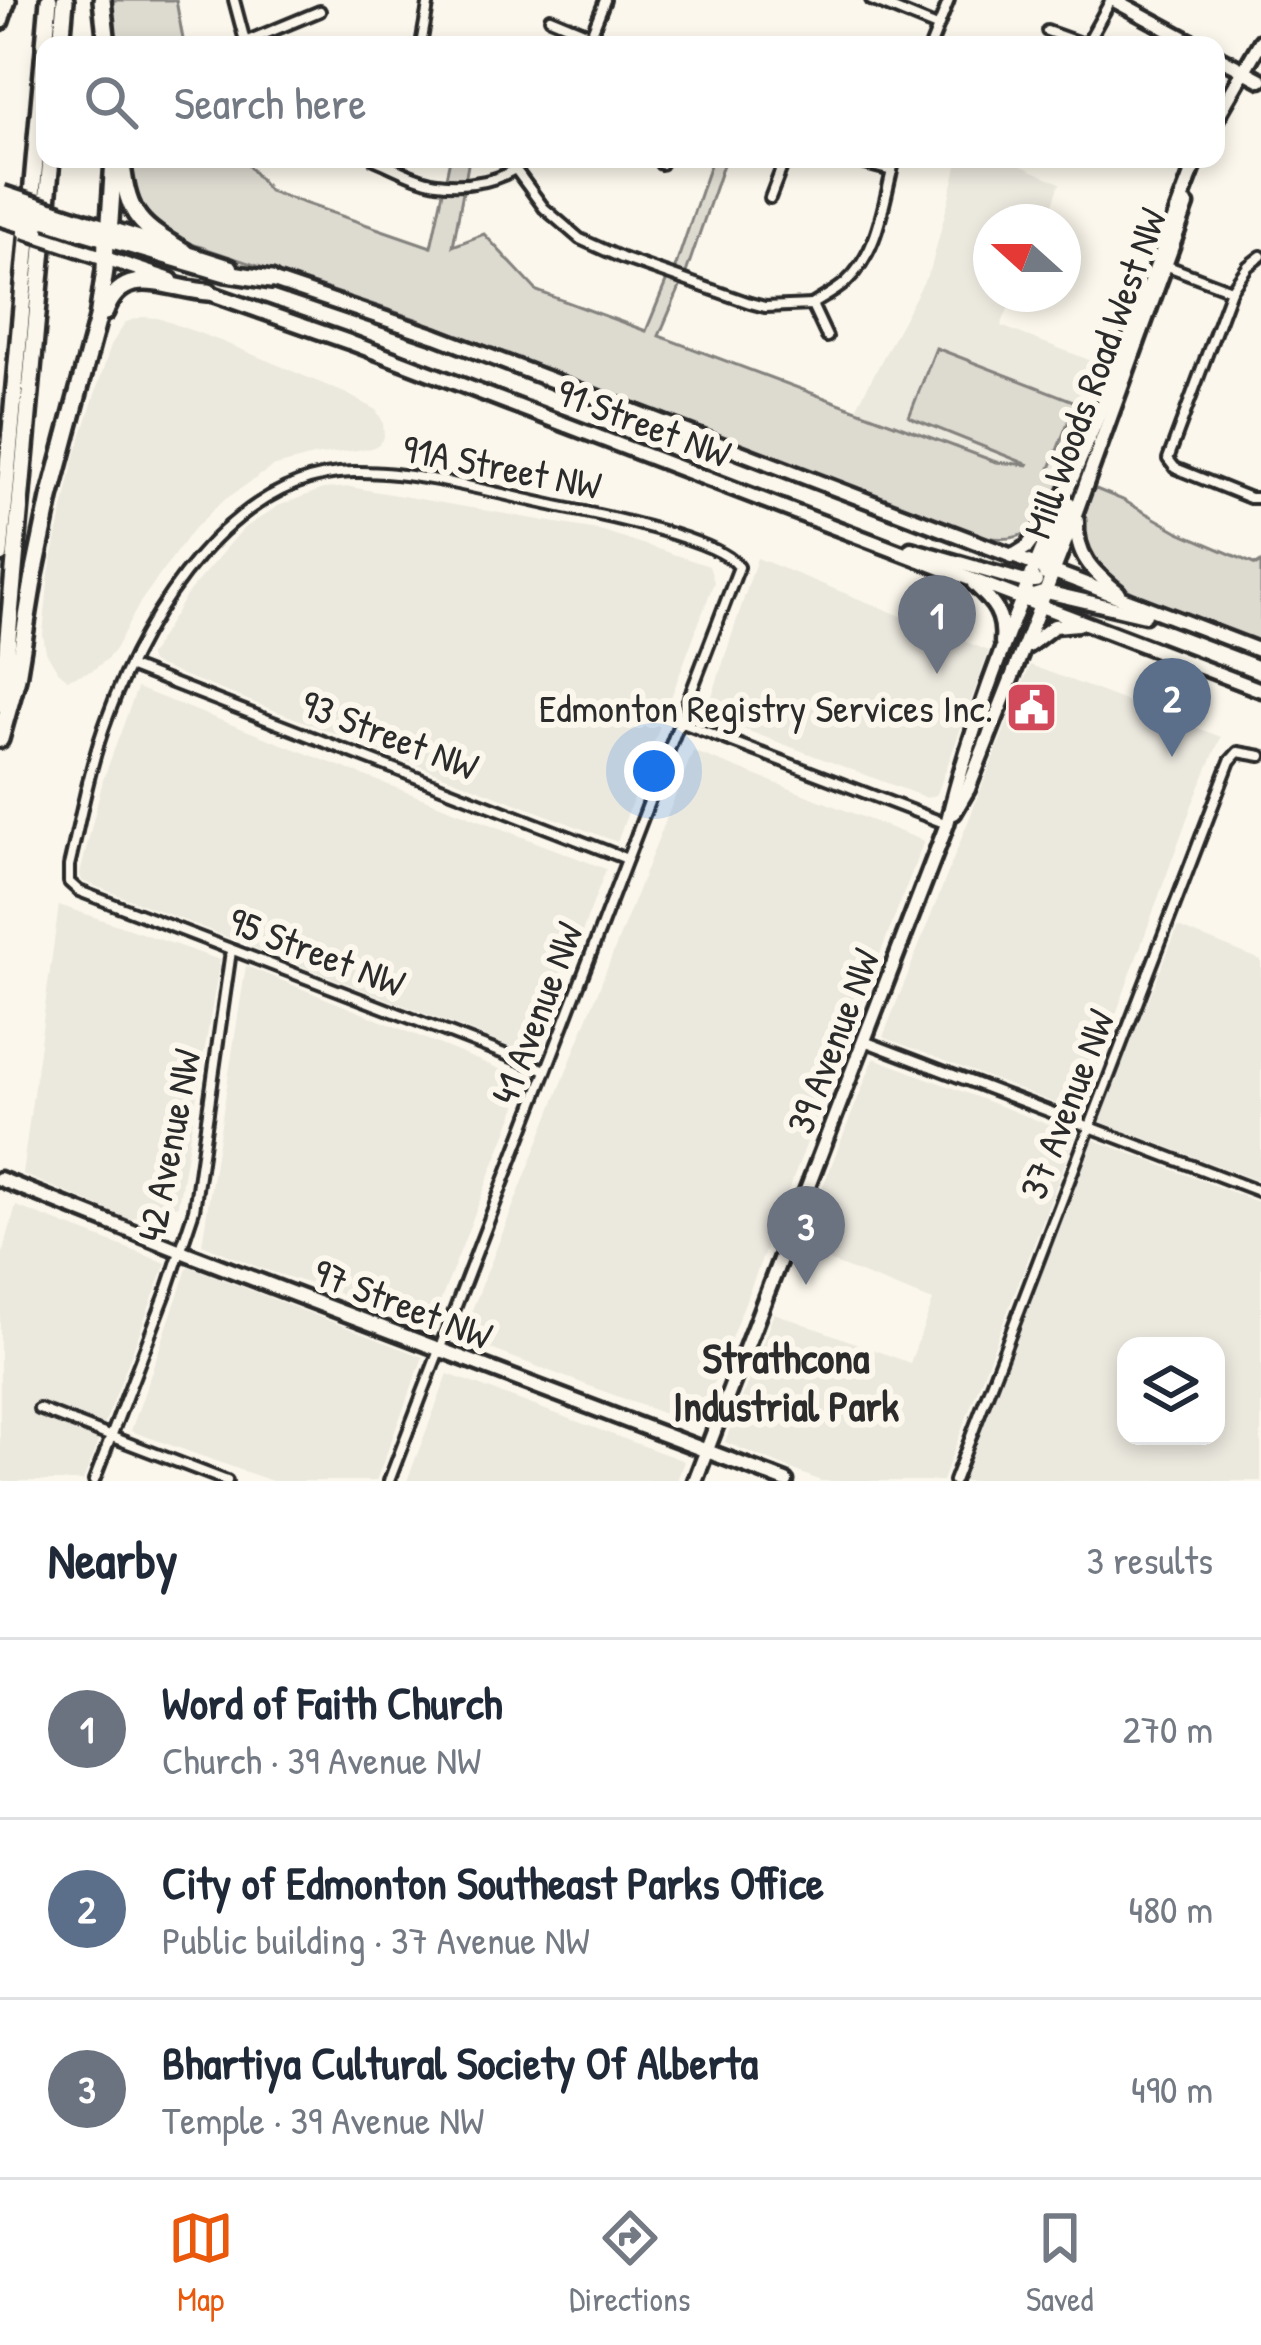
<!DOCTYPE html>
<meta charset="utf-8">
<style>
body{margin:0;font-family:"Patrick Hand",sans-serif;background:#f6f6f7;color:#1f2937}
.controls{position:absolute;right:36px;bottom:36px;display:grid;overflow:hidden;border-radius:24px;box-shadow:0 6px 18px #0003}
.controls button{width:108px;height:108px;display:grid;place-items:center;padding:0;border:0;border-bottom:3px solid #e0e1e3;background:#fff;color:#1f2937;font:60px sans-serif}
.compass{position:absolute;left:973px;top:204px;width:108px;height:108px;border-radius:50%;background:#fff;box-shadow:0 6px 18px #0003;rotate:291deg}
.you{position:absolute;left:654px;top:771px;width:42px;height:42px;margin:-30px;border:9px solid #fff;border-radius:50%;background:#1a73e8;box-shadow:0 0 0 18px #1a73e833}
.badge{display:grid;place-items:center;width:78px;height:78px;border-radius:50%;background:#ea580c;color:#fff;font-size:39px;font-weight:700}
.pin{position:absolute;translate:-50% -99px;filter:drop-shadow(0 3px 6px #0008)}
.pin::after{content:'';position:absolute;top:63px;width:42px;height:36px;background:inherit;clip-path:polygon(0 0,100% 0,50% 100%)}
.list{margin:0;padding:0;list-style:none}
h2{display:flex;justify-content:space-between;align-items:center;height:156px;margin:0;padding:0 48px;font-size:51px}
h2 small{font-size:39px;font-weight:400;color:#747a83}
.list li{display:grid;grid-template-columns:78px 1fr auto;gap:36px;align-items:center;box-sizing:border-box;height:180px;padding:0 48px;border-top:3px solid #e0e1e3}
.list b{display:block;font-size:45px;white-space:nowrap}
.list p{margin:0;font-size:39px;white-space:nowrap;color:#747a83}
.list em{font-size:39px;font-style:normal;color:#747a83}
.icon{flex:none;width:66px;height:66px;fill:none;stroke:currentColor;stroke-width:2;stroke-linecap:round;stroke-linejoin:round}
.map{position:relative;flex:none;width:1261px;height:1481px;overflow:hidden}
.search{position:absolute;background:#fff;box-shadow:0 6px 18px #0003;left:36px;right:36px;top:36px;height:132px;display:flex;align-items:center;gap:30px;box-sizing:border-box;padding:0 42px;border-radius:24px;color:#747a83;font-size:45px}
.sheet{height:696px;background:#fff}
nav{display:flex;justify-content:space-around;align-items:center;box-sizing:border-box;height:168px;border-top:3px solid #e0e1e3;background:#fff;font-size:33px;color:#747a83}
nav a{display:grid;justify-items:center;gap:6px}
nav .on{color:#ea580c}
.map>svg:first-child{display:block}
</style>
<div class="map">
<svg width="1261" height="1481" viewBox="0 0 1261 1481">
<rect width="100%" height="100%" fill="#fbf7ec"/>
<filter id="ink" filterUnits="userSpaceOnUse"><feTurbulence type="fractalNoise" baseFrequency=".00833" numOctaves="2"/><feDisplacementMap in="SourceGraphic" scale="24" xChannelSelector="R" yChannelSelector="G"/><feConvolveMatrix kernelMatrix="1 2 1 2 8 2 1 2 1" color-interpolation-filters="sRGB"/></filter>
<g filter="url(#ink)">
<g fill="#ebe8de" fill-rule="evenodd">
<path d="M959,159H1006L1060,183L1047,222H991V294H1014L1001,326L1097,363L1057,475L1033,466L996,462L855,410L931,268Z"/>
<path d="M142,317L158,318L223,342L347,394L376,410L383,422L384,437L379,444L372,448L313,456L272,467L220,503L190,533L141,601L115,649L107,659L93,670L68,679L57,670L46,652L43,635L49,573L74,459L111,345L126,322Z"/>
<path d="M350,487L603,531L709,566L714,582L617,842L151,663L149,656L189,591L243,529L278,506L323,489Z"/>
<path d="M757,558L989,651L937,794L927,798L706,715Z"/>
<path d="M1030,665L1221,737L1192,805L1080,1113L883,1037Z"/>
<path d="M137,688L606,869L536,1054L532,1055L82,881L80,874L103,780Z"/>
<path d="M693,751L924,841L697,1426L461,1338Z"/>
<path d="M59,905L220,960L178,1205L130,1219L22,1174Z"/>
<path d="M1178,927L1261,960V1182L1099,1121Z"/>
<path d="M246,966L527,1080L432,1323L260,1268L202,1244Z"/>
<path d="M874,1058L1076,1135L942,1481H821L725,1442L774,1313L910,1363L933,1301L798,1249Z"/>
<path d="M1092,1139L1261,1203V1481H963ZM1126,1346H1216V1436H1126Z"/>
<path d="M16,1206L166,1263L83,1481H0V1263Z"/>
<path d="M188,1266L423,1357L376,1481H272L131,1431Z"/>
<path d="M448,1374L684,1461L677,1481H407Z"/>
</g>
<g fill="#dddad0" stroke="#84827e" stroke-width="3">
<path d="M108,0H176L184,45H113Z"/>
<path d="M126,159H243L269,191L431,247L450,159H469L453,246L484,234L537,291L646,331L666,282L675,268L712,159H725L686,273L659,336L996,462L1029,465L909,417L936,348L1076,402L1049,471L1066,478C1050,517 1033,546 985,537L416,319L162,234L141,219Z"/>
<path d="M1091,487L1123,500L1179,532L1256,565L1261,562V643C1218,626 1103,594 1086,552C1077,531 1083,508 1091,487Z"/>
</g>
<g fill="none" stroke-linecap="round" stroke-linejoin="round">
<defs>
<g id="street">
<path d="M234,0L246,45"/>
<path d="M871,0L937,27"/>
<path d="M550,18L591,35"/>
<path d="M1047,31L1086,45"/>
<path d="M245,42L320,11"/>
<path d="M421,45L429,0"/>
<path d="M587,45L605,0"/>
<path d="M931,45L949,0"/>
<path d="M1086,45L1111,0"/>
<path d="M374,159C393,167 416,180 437,183C466,187 506,182 526,159"/>
<path d="M846,159L892,171"/>
<path d="M661,164L663,159"/>
<path d="M516,170L544,208L580,239L622,258L750,303L765,307L812,305"/>
<path d="M770,198L785,159"/>
<path d="M1261,256L1248,266L1231,290L1168,459L1175,468L1250,498H1261"/>
<path d="M1165,265L1231,290"/>
<path d="M812,305C822,298 835,292 845,283C880,251 883,202 895,159"/>
<path d="M812,305L827,337"/>
<path d="M131,667L627,859"/>
<path d="M680,722L947,824"/>
<path d="M864,1041L1261,1192"/>
<path d="M39,1409L227,1481"/>
<path d="M94,1481L168,1288L194,1210L231,951"/>
<path d="M389,1481L739,567C720,539 596,514 560,507C498,494 415,470 353,472C232,475 145,613 108,716C90,763 81,816 69,866V882L79,891L546,1070"/>
<path d="M954,1481L1230,761L1238,752L1261,756"/>
</g>
<g id="secondary">
<path d="M1114,0L1197,45"/>
<path d="M1216,56L1261,80"/>
<path d="M1216,119L1261,41"/>
<path d="M75,217L231,267"/>
<path d="M72,247L171,280"/>
<path d="M262,277L436,336L1261,651"/>
<path d="M201,290L349,342L1261,690"/>
<path d="M1077,521C1075,555 1093,572 1118,592"/>
<path d="M911,549L1022,581H1036"/>
<path d="M1011,557L1027,547L1049,519"/>
<path d="M1045,574L1069,503"/>
<path d="M974,584C994,603 1005,615 1002,643"/>
<path d="M1023,599L1046,592L1145,615"/>
<path d="M1028,646L1054,626L1078,624"/>
<path d="M954,813L968,789L1065,542L1187,205"/>
<path d="M0,1179L191,1255L786,1481"/>
<path d="M695,1481L947,824C986,662 1061,511 1122,358C1148,292 1171,225 1197,159"/>
</g>
<g id="highway">
<path d="M102,0L107,45"/>
<path d="M0,21L7,0"/>
<path d="M45,45L49,0"/>
<path d="M61,45L65,0"/>
<path d="M122,164C128,217 140,226 185,252"/>
<path d="M75,229L226,273L271,280"/>
<path d="M105,312C123,261 170,290 209,292"/>
<path d="M0,554L45,49"/>
<path d="M2,704L51,159"/>
<path d="M0,739L17,678L34,575L50,498L98,318L105,270L106,239L110,221L114,159"/>
</g>
</defs>
<use href="#street" stroke="#2b2b2b" stroke-width="16"/>
<use href="#secondary" stroke="#2b2b2b" stroke-width="21"/>
<use href="#highway" stroke="#2b2b2b" stroke-width="24"/>
<use href="#street" stroke="#fbf7ec" stroke-width="8"/>
<use href="#secondary" stroke="#fbf7ec" stroke-width="12"/>
<use href="#highway" stroke="#fbf7ec" stroke-width="15"/>
<defs>
<g id="secondary-bridge">
<path d="M3,193L75,217"/>
<path d="M24,231L72,247"/>
</g>
<g id="highway-bridge">
<path d="M1,205L75,229"/>
<path d="M0,217L37,228"/>
</g>
</defs>
<use href="#secondary-bridge" stroke="#2b2b2b" stroke-width="21" stroke-linecap="butt"/>
<use href="#highway-bridge" stroke="#2b2b2b" stroke-width="24" stroke-linecap="butt"/>
<use href="#secondary-bridge" stroke="#fbf7ec" stroke-width="12"/>
<use href="#highway-bridge" stroke="#fbf7ec" stroke-width="15"/>
</g>
</g>
<defs>
<symbol id="civic-square" viewBox="-11 -11 22 22"><rect x="-9" y="-9" width="18" height="18" rx="4" fill="#d1495b" stroke="#fbf7ec"/><path d="M-.6-6.5H3V-4.5H.6V-3L4-1V1h2V6H-6V1h2V-1L-.6-3ZM-1.2 2.5V6h2.4V2.5Z" fill="#fff"/></symbol>
</defs>
<g fill-rule="evenodd">
<use href="#civic-square" x="1002" y="678" width="59" height="59"/>
</g>
<g text-anchor="middle" dominant-baseline="central" stroke-width="12" stroke-linejoin="round" paint-order="stroke">
<g font-size="39" fill="#2b2b2b" stroke="#fbf7ec">
<text transform="translate(1094 373) rotate(-70)">Mill Woods Road West NW</text>
<text transform="translate(644 422) rotate(21)">91 Street NW</text>
<text transform="translate(502 466) rotate(11)">91A Street NW</text>
<text transform="translate(390 734) rotate(21)">93 Street NW</text>
<text transform="translate(317 951) rotate(21)">95 Street NW</text>
<text transform="translate(536 1013) rotate(-69)">41 Avenue NW</text>
<text transform="translate(832 1041) rotate(-69)">39 Avenue NW</text>
<text transform="translate(1066 1104) rotate(-69)">37 Avenue NW</text>
<text transform="translate(168 1145) rotate(-79)">42 Avenue NW</text>
<text transform="translate(403 1303) rotate(21)">97 Street NW</text>
</g>
<g font-size="39" fill="#2b2b2b" stroke="#fbf7ec" text-anchor="end">
<text x="993" y="707">Edmonton Registry Services Inc.</text>
</g>
<g font-size="42" font-weight="bold" fill="#2b2b2b" stroke="#fbf7ec">
<text x="786" y="1357">Strathcona<tspan x="786" dy="48">Industrial Park</tspan></text>
</g>
</g>
</svg>
<div class="controls">
<button><svg class="icon" aria-label="layers" viewBox="0 0 24 24"><path d="M12 4l9 5-9 5-9-5zM3 14l9 5 9-5"/></svg></button>
</div>
<svg class="compass" viewBox="-18 -18 36 36"><path d="M0-13l5 13h-10z" fill="#e53935"/><path d="M0 13l5-13h-10z" fill="#747a83"/></svg>
<div class="you"></div>
<div class="pin badge" style="left:937px;top:674px;background:#6b7280">1</div>
<div class="pin badge" style="left:1172px;top:757px;background:#5c6f8a">2</div>
<div class="pin badge" style="left:806px;top:1285px;background:#6b7280">3</div>
<div class="search"><svg class="icon" aria-label="search" viewBox="0 0 24 24"><circle cx="10" cy="10" r="6"/><path d="M15 15l6 6"/></svg>Search here</div>
</div>
<section class="sheet">
<h2>Nearby<small>3 results</small></h2>
<ul class="list">
<li><span class="badge" style="background:#6b7280">1</span><div><b>Word of Faith Church</b><p>Church · 39 Avenue NW</p></div><em>270 m</em></li>
<li><span class="badge" style="background:#5c6f8a">2</span><div><b>City of Edmonton Southeast Parks Office</b><p>Public building · 37 Avenue NW</p></div><em>480 m</em></li>
<li><span class="badge" style="background:#6b7280">3</span><div><b>Bhartiya Cultural Society Of Alberta</b><p>Temple · 39 Avenue NW</p></div><em>490 m</em></li>
</ul>
</section>
<nav>
<a class="on"><svg class="icon" aria-label="map" viewBox="0 0 24 24"><path d="M3 6l6-2 6 2 6-2v14l-6 2-6-2-6 2zM9 4v14M15 6v14"/></svg>Map</a>
<a><svg class="icon" aria-label="directions" viewBox="0 0 24 24"><path d="M12 3l9 9-9 9-9-9zM9 14v-3h6M13 9l2 2-2 2"/></svg>Directions</a>
<a><svg class="icon" aria-label="saved" viewBox="0 0 24 24"><path d="M7 4h10v16l-5-4-5 4z"/></svg>Saved</a>
</nav>
